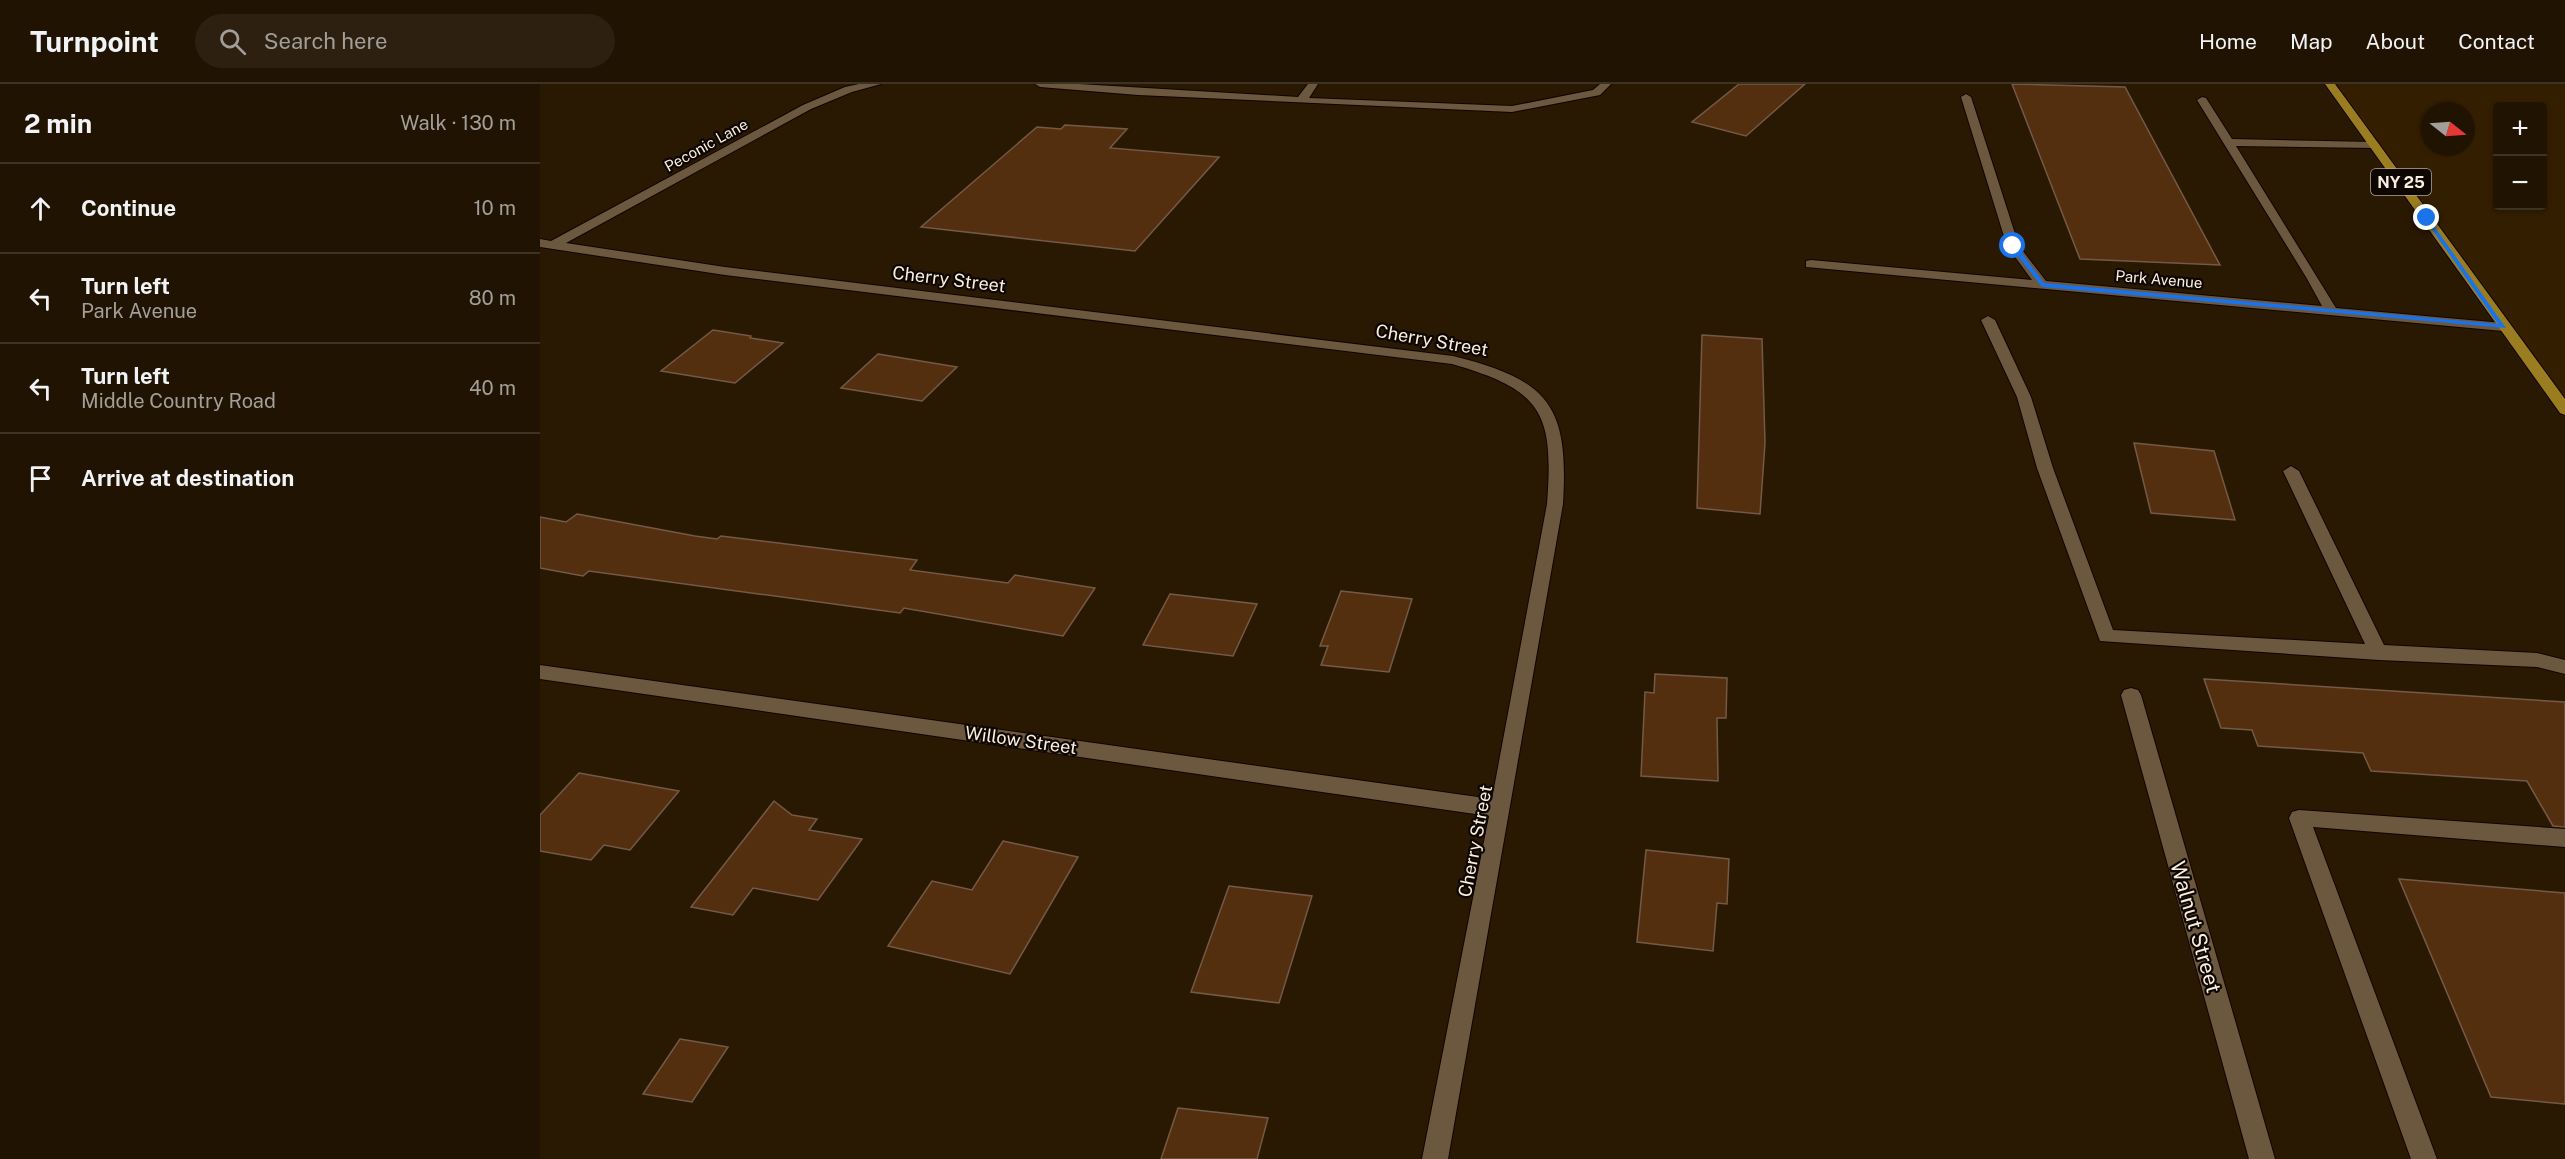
<!DOCTYPE html>
<meta charset="utf-8">
<style>
body{margin:0;font-family:"Public Sans",sans-serif;background:#2d2011;color:#f1f3f6}
.controls{position:absolute;right:18px;top:18px;display:grid;overflow:hidden;border-radius:6px;box-shadow:0 2px 4px #0004}
.controls button{width:54px;height:54px;display:grid;place-items:center;padding:0;border:0;border-bottom:2px solid #3d3224;background:#201302;color:#f1f3f6;font:30px sans-serif}
.compass{position:absolute;left:1881px;top:18px;width:54px;height:54px;border-radius:50%;background:#201302;box-shadow:0 2px 4px #0004;rotate:107deg}
.stop{position:absolute;width:18px;height:18px;margin:-14px;border:4px solid #1a73e8;border-radius:50%;background:#fff}
.stop.end{background:#1a73e8;border-color:#fff;box-shadow:0 2px 6px #0008}
.list{margin:0;padding:0;list-style:none}
h2{display:flex;justify-content:space-between;align-items:center;height:78px;margin:0;padding:0 24px;font-size:26px}
h2 small{font-size:20px;font-weight:400;color:#a29e99}
.list li{display:grid;grid-template-columns:39px 1fr auto;gap:18px;align-items:center;box-sizing:border-box;height:90px;padding:0 24px;border-top:2px solid #3d3224}
.list b{display:block;font-size:22px;white-space:nowrap}
.list p{margin:0;font-size:20px;white-space:nowrap;color:#a29e99}
.list em{font-size:20px;font-style:normal;color:#a29e99}
.icon{flex:none;width:33px;height:33px;fill:none;stroke:currentColor;stroke-width:2;stroke-linecap:round;stroke-linejoin:round}
.map{position:relative;flex:none;width:2025px;height:1075px;overflow:hidden}
header{display:flex;align-items:center;gap:36px;box-sizing:border-box;height:84px;padding:0 30px;background:#201302;border-bottom:2px solid #3d3224}
header strong{font-size:28px}
nav{display:flex;gap:33px;margin-inline-start:auto;font-size:21px}
.search{width:420px;height:54px;background:#2d2011;display:flex;align-items:center;gap:15px;box-sizing:border-box;padding:0 21px;border-radius:33px;color:#a29e99;font-size:22px}
main{display:flex}
aside{flex:1;background:#201302}
.map>svg:first-child{display:block}
</style>
<header>
<strong>Turnpoint</strong>
<div class="search"><svg class="icon" aria-label="search" viewBox="0 0 24 24"><circle cx="10" cy="10" r="6"/><path d="M15 15l6 6"/></svg>Search here</div>
<nav><a>Home</a><a>Map</a><a>About</a><a>Contact</a></nav>
</header>
<main>
<aside>
<h2>2 min<small>Walk · 130 m</small></h2>
<ul class="list">
<li><svg class="icon" aria-label="ahead" viewBox="0 0 24 24"><path d="M12 20V5M6 11l6-6 6 6"/></svg><div><b>Continue</b></div><em>10 m</em></li>
<li><svg class="icon" aria-label="left" viewBox="0 0 24 24"><path d="M17 20v-9H6M10 6l-5 5 5 5"/></svg><div><b>Turn left</b><p>Park Avenue</p></div><em>80 m</em></li>
<li><svg class="icon" aria-label="left" viewBox="0 0 24 24"><path d="M17 20v-9H6M10 6l-5 5 5 5"/></svg><div><b>Turn left</b><p>Middle Country Road</p></div><em>40 m</em></li>
<li><svg class="icon" aria-label="arrive" viewBox="0 0 24 24"><path d="M6 21V4h12l-3 4 3 4H6"/></svg><div><b>Arrive at destination</b></div></li>
</ul>
</aside>
<div class="map">
<svg width="2025" height="1075" viewBox="0 0 2025 1075">
<rect width="100%" height="100%" fill="#2a1902"/>
<path fill="#331e00" fill-rule="evenodd" d="M1787,0H2025V326ZM1958,22H2002V122H1958ZM1890,27H1926V63H1890Z"/>
<g fill="#532f0f" stroke="#745a46" stroke-width="1.5">
<path d="M1199,0H1265L1206,52L1152,38Z"/>
<path d="M1472,0L1585,3L1680,181L1540,175Z"/>
<path d="M525,41L587,45L570,64L679,73L595,167L381,143L497,43L521,45Z"/>
<path d="M173,246L211,252L210,254L243,259L195,299L121,287Z"/>
<path d="M1162,251L1222,255L1225,359L1220,430L1157,424Z"/>
<path d="M338,270L417,283L382,317L301,304Z"/>
<path d="M1594,359L1674,367L1695,436L1611,429Z"/>
<path d="M37,430L155,452L177,455L181,452L377,476L370,486L468,499L475,491L555,504L523,552L364,524L360,529L49,487L43,492L0,484V433L26,438Z"/>
<path d="M801,507L872,515L849,588L781,581L788,562H780Z"/>
<path d="M630,510L717,520L693,572L603,561Z"/>
<path d="M1115,590L1187,594L1186,634H1177L1178,697L1101,692L1105,608L1114,609Z"/>
<path d="M1664,595L2025,618V743L2013,742L1987,697L1831,687L1823,669L1718,662L1712,646L1681,644Z"/>
<path d="M39,689L139,707L90,766L64,761L51,776L0,767V731Z"/>
<path d="M234,717L252,731L277,735L269,746L322,755L278,816L213,804L193,831L151,823Z"/>
<path d="M463,757L538,773L470,890L348,862L392,797L432,806Z"/>
<path d="M1106,766L1189,775L1187,820L1177,819L1173,867L1097,858Z"/>
<path d="M1859,795L2025,809V1020L1951,1013Z"/>
<path d="M689,802L772,812L739,919L651,908Z"/>
<path d="M140,955L188,963L152,1018L103,1010Z"/>
<path d="M638,1024L728,1034L717,1075H621Z"/>
</g>
<g fill="none" stroke-linecap="round" stroke-linejoin="round">
<defs>
<g id="minor">
<path d="M319,0H341L312,8L271,25L26,159L185,183L913,272C1009,296 1029,321 1023,420L908,1075H882L949,732L0,595V581L952,715L1007,420C1014,328 1002,306 912,280L185,191L0,163V155L11,157L263,21L305,3Z"/>
<path d="M495,0H539L758,13L768,0H778L769,14L972,22L1053,6L1060,0H1071L1060,11L972,28L598,11L500,3Z"/>
<path d="M1426,10L1431,13L1479,162L1506,197L1782,222L1766,193L1657,16L1662,13L1666,14L1692,55L1834,58L1840,61L1834,64L1696,62L1796,224L1963,239L1970,243L1963,247L1266,183V177L1271,176L1492,196L1467,162L1421,13Z"/>
<path d="M1448,232L1455,236L1491,313L1513,384L1573,546L1825,560L1743,387L1751,382L1759,387L1844,561L1997,569L2025,576V590L1997,583L1839,576L1560,557L1497,384L1477,313L1441,236Z"/>
<path d="M1591,604L1598,606L1601,611L1735,1075H1709L1581,611L1584,606Z"/>
<path d="M1759,726L2025,745V763L1773,743L1897,1075H1871L1749,734L1752,728Z"/>
</g>
<path id="major" d="M1785,0H1795L2025,315V331L2020,329Z"/>
</defs>
<use href="#minor" stroke="#120400" stroke-width="2"/>
<use href="#major" stroke="#120400" stroke-width="2"/>
<use href="#minor" fill="#6c583f" fill-rule="evenodd"/>
<use href="#major" fill="#9a7d20" fill-rule="evenodd"/>
</g>
<path fill="#1a73e8" d="M1887,132L1966,244L1502,203L1470,162L1476,161L1504,199L1958,240L1884,134Z"/>
<g text-anchor="middle" dominant-baseline="central" stroke-width="4.5" stroke-linejoin="round" paint-order="stroke">
<g font-size="15" fill="#f9eddf" stroke="#0d0601">
<text transform="translate(166 61) rotate(-29)">Peconic Lane</text>
<text transform="translate(1619 195) rotate(5)">Park Avenue</text>
</g>
<rect fill="#0d0601" stroke="#b2a89c" stroke-width="1.5" x="1831" y="85" width="60" height="26" rx="4.5"/>
<g font-size="16" font-weight="bold" fill="#f9eddf">
<text x="1861" y="98">NY 25</text>
</g>
<g font-size="18" fill="#f9eddf" stroke="#0d0601">
<text transform="translate(409 195) rotate(7)">Cherry Street</text>
<text transform="translate(892 256) rotate(10)">Cherry Street</text>
<text transform="translate(481 656) rotate(8)">Willow Street</text>
<text transform="translate(935 757) rotate(-79)">Cherry Street</text>
</g>
<g font-size="21" fill="#f9eddf" stroke="#0d0601">
<text transform="translate(1656 843) rotate(74)">Walnut Street</text>
</g>
</g>
</svg>
<div class="controls">
<button>+</button>
<button>−</button>
</div>
<svg class="compass" viewBox="-18 -18 36 36"><path d="M0-13l5 13h-10z" fill="#e53935"/><path d="M0 13l5-13h-10z" fill="#a29e99"/></svg>
<div class="stop" style="left:1473px;top:162px"></div>
<div class="stop end" style="left:1887px;top:134px"></div>
</div>
</main>
